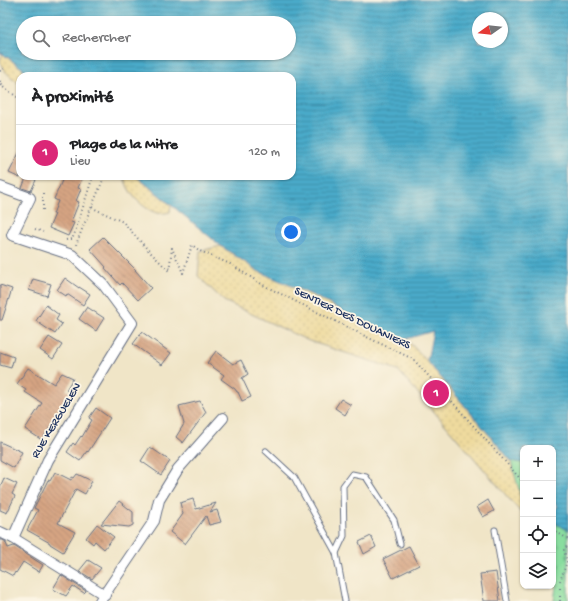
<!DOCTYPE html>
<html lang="fr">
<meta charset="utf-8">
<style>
body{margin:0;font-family:"Gochi Hand",sans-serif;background:#f6f6f6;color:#202124}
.controls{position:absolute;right:12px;bottom:12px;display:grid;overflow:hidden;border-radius:8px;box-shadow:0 1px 3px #0004}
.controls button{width:36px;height:36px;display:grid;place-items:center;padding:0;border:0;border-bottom:1px solid #e0e0e0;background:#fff;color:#202124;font:20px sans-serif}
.compass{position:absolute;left:472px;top:12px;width:36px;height:36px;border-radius:50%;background:#fff;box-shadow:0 1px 3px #0004;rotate:255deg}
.you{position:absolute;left:291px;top:232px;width:14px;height:14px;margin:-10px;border:3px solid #fff;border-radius:50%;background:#1a73e8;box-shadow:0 0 0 6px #1a73e833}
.badge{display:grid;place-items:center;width:26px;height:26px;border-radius:50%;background:#db2777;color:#fff;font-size:13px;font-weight:700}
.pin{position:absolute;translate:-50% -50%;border:2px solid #fff;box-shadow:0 1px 4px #0006}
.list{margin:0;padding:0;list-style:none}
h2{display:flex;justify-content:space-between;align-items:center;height:52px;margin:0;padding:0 16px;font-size:17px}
h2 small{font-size:13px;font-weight:400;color:#757577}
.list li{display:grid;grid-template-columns:26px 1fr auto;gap:12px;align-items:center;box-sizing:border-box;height:56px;padding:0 16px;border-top:1px solid #e0e0e0}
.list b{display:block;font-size:15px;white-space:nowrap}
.list p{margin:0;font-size:13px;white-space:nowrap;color:#757577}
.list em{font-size:13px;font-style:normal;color:#757577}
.icon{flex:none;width:22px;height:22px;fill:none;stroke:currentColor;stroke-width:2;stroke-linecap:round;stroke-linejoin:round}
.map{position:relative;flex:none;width:568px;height:601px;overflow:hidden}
.search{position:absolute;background:#fff;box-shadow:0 1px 3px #0004;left:16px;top:16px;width:280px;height:44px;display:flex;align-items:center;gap:10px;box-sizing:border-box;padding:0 14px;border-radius:22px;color:#757577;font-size:15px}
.panel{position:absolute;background:#fff;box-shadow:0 1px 3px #0004;left:16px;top:72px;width:280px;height:108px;border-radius:12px}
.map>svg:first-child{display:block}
</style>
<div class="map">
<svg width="568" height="601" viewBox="0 0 568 601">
<defs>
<pattern id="sand-dots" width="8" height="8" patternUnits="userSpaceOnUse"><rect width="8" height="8" fill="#eeda9e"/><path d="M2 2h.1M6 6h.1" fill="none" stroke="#ccbb8a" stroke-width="1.8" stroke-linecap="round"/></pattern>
<pattern id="park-tufts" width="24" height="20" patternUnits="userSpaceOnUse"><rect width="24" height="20" fill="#89dd9f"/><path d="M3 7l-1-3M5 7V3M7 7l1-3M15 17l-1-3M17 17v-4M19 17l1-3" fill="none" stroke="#76be8b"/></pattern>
<pattern id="water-rules" width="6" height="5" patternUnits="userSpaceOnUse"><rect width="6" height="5" fill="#4aaac9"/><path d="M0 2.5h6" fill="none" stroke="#3d8ba6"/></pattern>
<pattern id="building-back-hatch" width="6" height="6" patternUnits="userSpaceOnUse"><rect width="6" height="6" fill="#d6a482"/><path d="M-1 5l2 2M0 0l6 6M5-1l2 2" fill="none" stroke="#ad866e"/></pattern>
</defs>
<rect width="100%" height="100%" fill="#fcf5e5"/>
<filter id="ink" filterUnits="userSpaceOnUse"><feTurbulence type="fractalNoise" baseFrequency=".025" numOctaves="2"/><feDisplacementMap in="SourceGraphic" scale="8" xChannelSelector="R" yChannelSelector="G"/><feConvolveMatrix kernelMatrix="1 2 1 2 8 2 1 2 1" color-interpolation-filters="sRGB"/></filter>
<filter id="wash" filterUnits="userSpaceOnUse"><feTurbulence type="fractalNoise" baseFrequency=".012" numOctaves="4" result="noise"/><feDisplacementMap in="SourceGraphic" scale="16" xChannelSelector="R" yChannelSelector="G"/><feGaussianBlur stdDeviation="0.9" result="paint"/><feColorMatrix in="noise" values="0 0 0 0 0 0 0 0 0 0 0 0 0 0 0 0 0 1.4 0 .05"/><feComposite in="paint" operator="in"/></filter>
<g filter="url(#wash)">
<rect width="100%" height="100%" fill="#f0e5c7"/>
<g fill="url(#sand-dots)" stroke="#84847e">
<path d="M3,54L30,74L35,76H20V84C11,77 0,70 0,58Z"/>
<path d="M124,176H136L171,205L170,212C166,213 161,214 157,213C141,208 127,192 124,176Z"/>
<path d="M221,246L258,271L312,295L362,321L406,339L427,361L511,461L523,504V515L398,370L309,341L224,301L198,276L200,251Z"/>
</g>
<g fill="url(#park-tufts)" stroke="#52867e">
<path d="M511,461L523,463V504Z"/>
<path d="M553,522L568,530V601H554L557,580L554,555L553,552Z"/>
</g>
<path fill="url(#water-rules)" stroke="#326c94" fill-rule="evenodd" d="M0,0H568V530L553,522V512L558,506L553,502V448H523V463L511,461L427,361L433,331L406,339L362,321L312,295L258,271L221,246L136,176H292V76H35L30,74L3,54L0,53ZM478,18H502V42H478ZM23,23H289V53H23Z"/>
<g id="blocks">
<g fill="url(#building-back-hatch)">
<path d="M20,151V178L9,173Z"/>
<path d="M27,176L36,180L31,191L22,188Z"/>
<path d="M64,176H83L78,188L81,189L76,201L79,202L71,222L74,223L68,236L49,228L55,214H53L58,201L54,199Z"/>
<path d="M103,237L136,270H135L151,288L138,300L122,283L120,285L105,268L106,267L90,249Z"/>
<path d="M65,278L79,288V287L90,294L83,305L67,294L66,296L57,290Z"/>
<path d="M33,279L51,284L47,296L29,290Z"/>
<path d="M0,285L12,289L2,320H0Z"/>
<path d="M46,305L59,315L56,320L62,324L55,334L36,321Z"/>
<path d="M87,307L104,318L96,331L79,319Z"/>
<path d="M142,332L171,353L162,365L133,344Z"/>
<path d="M49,337L62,345L53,359L40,350Z"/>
<path d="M216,351L233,364L241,360L248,374L242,378L251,397L242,401L238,392H237L235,389L221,379L224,375L207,363Z"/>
<path d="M0,352L14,357L11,368L0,365Z"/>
<path d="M28,368L54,384L62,373L73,378L66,390L72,393L42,440L25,429L42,403L25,392L26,390L17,384Z"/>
<path d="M341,399L351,405L345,415L335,408Z"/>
<path d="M200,401L206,412L183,443L176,437L184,424L179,406Z"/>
<path d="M96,408L110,418L88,452L87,451L80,461L67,452L73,443L75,445L81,436L82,437L92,420L89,418Z"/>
<path d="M0,442L22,452L14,468L0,460Z"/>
<path d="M150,447L170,461L161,475L141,461Z"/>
<path d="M55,472L71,480L72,477L74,478L77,474L92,481L85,494L76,489L58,523L75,532L63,552L50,544V543L27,530L38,510L34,508L48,480L50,481Z"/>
<path d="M4,478L17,484L12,494L15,496L7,513L0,510V487Z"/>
<path d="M193,499L196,509L216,503L210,512L217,510L221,522L209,525L206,516L185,544L170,532L183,514L180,503Z"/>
<path d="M488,500L494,511L483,517L477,507Z"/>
<path d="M119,501L133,512V525L129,527L101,524Z"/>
<path d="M97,524L114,537L104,549L95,541L93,544L86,538Z"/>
<path d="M371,536L376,547L364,554L359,542Z"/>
<path d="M0,539L5,541L8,548L14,546L43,565L39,572L23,562L16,573L15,572L13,576L0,569Z"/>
<path d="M409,546L419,565L393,578L383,559Z"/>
<path d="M88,560L101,568L92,579L79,571Z"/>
<path d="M496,572L500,601H484L480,574Z"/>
<path d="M61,575L86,591L84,593L73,586L66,596L53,589Z"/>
</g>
</g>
</g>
<g filter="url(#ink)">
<use href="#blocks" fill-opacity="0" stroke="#666f83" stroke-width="1"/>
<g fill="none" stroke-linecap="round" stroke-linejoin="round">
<defs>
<g id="service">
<path d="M266,451L294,477L336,553L345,601"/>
<path d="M495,530L507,601"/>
<path d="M336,553L344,536L343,486L352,474L366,477L394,520L400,544"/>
</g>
<g id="minor">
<path d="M0,187L30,198L12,235L72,255L103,284L132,323L48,460L13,538"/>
<path d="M0,532L13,538L105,595"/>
<path d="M100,601L154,521L159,500L178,469L223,418"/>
</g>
</defs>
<use href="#service" stroke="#666f83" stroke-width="7"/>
<use href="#minor" stroke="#666f83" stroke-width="12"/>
<g stroke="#666f83" stroke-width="2" stroke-dasharray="1 3" stroke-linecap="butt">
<path d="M0,71L4,69"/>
<path d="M0,81L3,87"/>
<path d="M0,85L20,99"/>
<path d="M92,207L95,209L123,222L149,251L169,271L172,248L183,273L192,245L200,251L230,264L263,285L375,341L413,359L448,397L523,482"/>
<path d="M43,210V192"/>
<path d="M35,229L43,232"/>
<path d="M66,240L72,239L74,235L93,176"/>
<path d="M76,245C84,223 94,202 103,180L102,176"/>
<path d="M553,530L568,539"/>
<path d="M560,601V581L567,562L564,550L568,545"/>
</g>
<use href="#service" stroke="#fff" stroke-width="5"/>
<use href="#minor" stroke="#fff" stroke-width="10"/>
</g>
</g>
<g text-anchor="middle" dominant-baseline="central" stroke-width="3.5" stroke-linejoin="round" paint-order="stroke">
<g font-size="12" fill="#1b2f5e" stroke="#fcf5e5">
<text transform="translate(352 319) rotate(26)">SENTIER DES DOUANIERS</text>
<text transform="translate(57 421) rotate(-59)">RUE KERGUELEN</text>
</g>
</g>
</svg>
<div class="controls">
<button>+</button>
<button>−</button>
<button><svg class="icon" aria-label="locate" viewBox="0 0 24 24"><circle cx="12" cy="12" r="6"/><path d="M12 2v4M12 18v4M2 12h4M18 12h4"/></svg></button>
<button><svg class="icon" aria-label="layers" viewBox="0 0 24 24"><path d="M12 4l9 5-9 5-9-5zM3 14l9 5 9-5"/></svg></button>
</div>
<svg class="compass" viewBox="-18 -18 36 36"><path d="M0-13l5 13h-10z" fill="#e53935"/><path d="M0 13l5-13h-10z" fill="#757577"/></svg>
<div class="you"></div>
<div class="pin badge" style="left:436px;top:393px">1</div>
<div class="search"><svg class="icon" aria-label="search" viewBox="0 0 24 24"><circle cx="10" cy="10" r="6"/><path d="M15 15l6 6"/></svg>Rechercher</div>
<section class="panel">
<h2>À proximité<small></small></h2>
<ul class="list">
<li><span class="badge">1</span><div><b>Plage de la Mitre</b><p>Lieu</p></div><em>120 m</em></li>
</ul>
</section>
</div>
